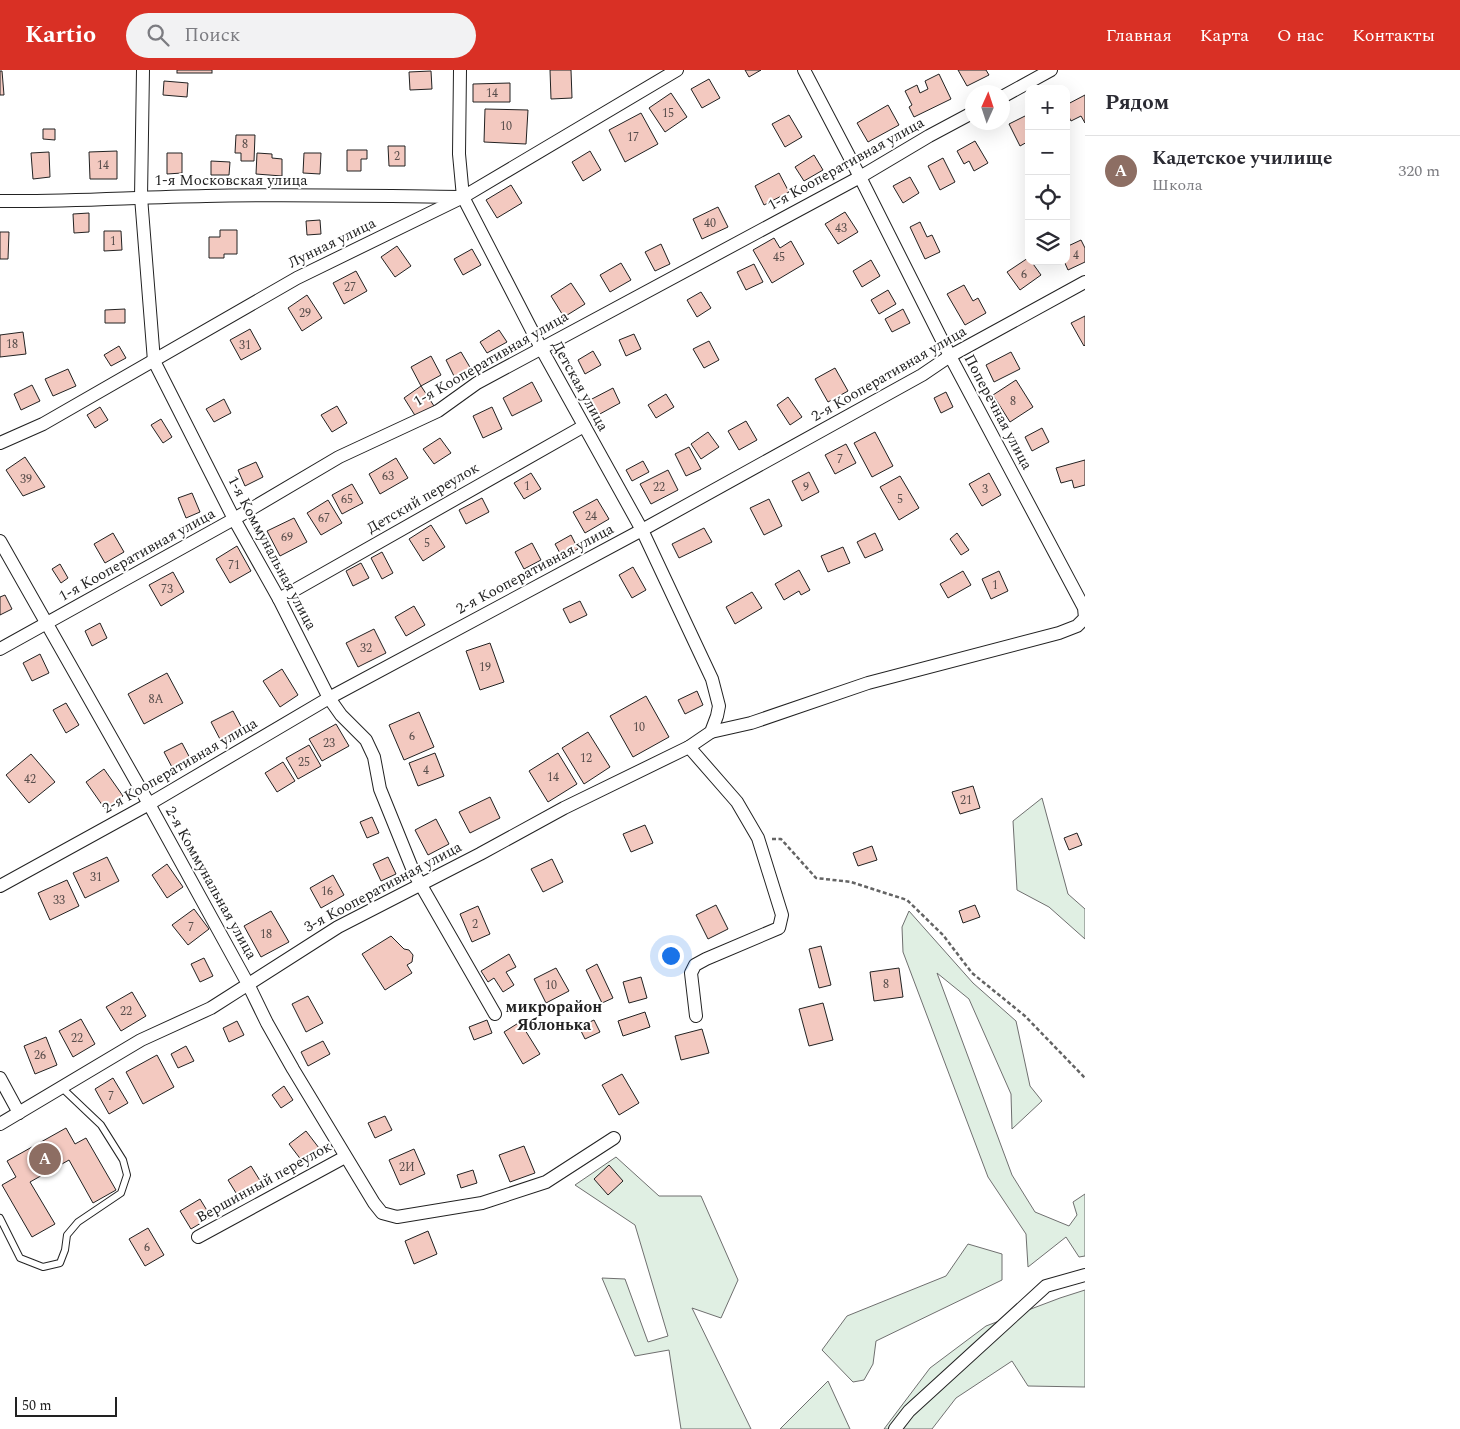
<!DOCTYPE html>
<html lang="ru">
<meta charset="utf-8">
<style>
body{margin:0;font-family:Spectral,serif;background:#f2f2f3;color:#2b2b33}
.controls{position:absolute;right:15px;top:15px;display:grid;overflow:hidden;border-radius:10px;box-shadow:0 5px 20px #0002}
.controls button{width:45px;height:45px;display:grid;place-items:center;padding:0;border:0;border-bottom:1px solid #e1e1e2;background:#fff;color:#2b2b33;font:25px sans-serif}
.compass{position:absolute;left:965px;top:15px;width:45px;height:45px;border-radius:50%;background:#fff;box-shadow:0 5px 20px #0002;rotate:3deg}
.scale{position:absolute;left:15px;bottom:12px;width:102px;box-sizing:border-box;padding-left:5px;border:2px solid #222;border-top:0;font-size:14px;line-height:18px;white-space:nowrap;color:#222;-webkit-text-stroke:4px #fff;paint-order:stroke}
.you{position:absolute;left:670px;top:885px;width:18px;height:18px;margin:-12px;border:4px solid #fff;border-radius:50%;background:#1a73e8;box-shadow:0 0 0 8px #1a73e833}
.badge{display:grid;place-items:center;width:32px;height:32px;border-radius:50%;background:#d93025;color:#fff;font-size:16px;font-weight:700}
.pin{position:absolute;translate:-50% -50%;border:2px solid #fff;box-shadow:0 1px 5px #0006}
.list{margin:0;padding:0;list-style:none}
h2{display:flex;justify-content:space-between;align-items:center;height:65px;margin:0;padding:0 20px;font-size:21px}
h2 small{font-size:16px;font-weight:400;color:#7c7c81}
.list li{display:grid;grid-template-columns:32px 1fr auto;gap:15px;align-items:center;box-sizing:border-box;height:70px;padding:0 20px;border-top:1px solid #e1e1e2}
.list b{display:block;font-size:19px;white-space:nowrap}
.list p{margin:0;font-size:16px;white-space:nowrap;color:#7c7c81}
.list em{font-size:16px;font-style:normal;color:#7c7c81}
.icon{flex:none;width:28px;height:28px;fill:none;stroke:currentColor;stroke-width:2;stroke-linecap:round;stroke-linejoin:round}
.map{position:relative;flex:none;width:1085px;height:1359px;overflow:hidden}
header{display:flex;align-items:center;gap:30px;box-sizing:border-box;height:70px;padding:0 25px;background:#d93025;color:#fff}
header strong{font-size:24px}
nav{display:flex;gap:28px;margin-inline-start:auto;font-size:18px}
.search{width:350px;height:45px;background:#f2f2f3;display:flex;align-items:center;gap:12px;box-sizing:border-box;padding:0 18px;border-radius:28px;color:#7c7c81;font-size:19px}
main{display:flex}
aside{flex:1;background:#fff}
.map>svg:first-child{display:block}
</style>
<header>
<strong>Kartio</strong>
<div class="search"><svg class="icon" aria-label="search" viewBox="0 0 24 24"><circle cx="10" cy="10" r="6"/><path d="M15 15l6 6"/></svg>Поиск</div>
<nav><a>Главная</a><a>Карта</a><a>О нас</a><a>Контакты</a></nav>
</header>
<main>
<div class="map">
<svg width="1085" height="1359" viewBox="0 0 1085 1359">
<rect width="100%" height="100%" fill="#fff"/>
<g fill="#e0efe3" stroke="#6f6f6f">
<path d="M1042,728L1068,824L1085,839V869L1049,837L1017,820L1013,751Z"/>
<path d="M909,841L973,913L1016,951L1030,1016L1042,1031L1012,1059L1011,1024L969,929L937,903L1012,1105L1035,1142L1069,1156L1077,1145L1073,1132L1085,1124V1186L1079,1187L1066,1167L1028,1197L1026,1164L988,1107L903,882L902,857Z"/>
<path d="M616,1087L659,1126H701L738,1210L721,1248L692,1238L751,1359H681L669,1280L635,1286L602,1208L625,1209L648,1272L668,1266L635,1155L575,1115Z"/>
<path d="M968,1174L1002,1184V1210L876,1271L873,1294L864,1310L853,1312L822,1280L847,1246L946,1206Z"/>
<path d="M1085,1220V1317L1028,1316L1012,1291L956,1328L932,1359H884L930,1298L986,1256L1060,1228Z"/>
<path d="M828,1311L850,1359H780Z"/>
</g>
<g fill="#f3c9c0" stroke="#222">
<rect x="177" y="0" width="35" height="3"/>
<path d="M550,0H571L572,28L551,29Z"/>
<path d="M745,0H761L749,7Z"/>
<path d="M958,0H986L989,5L967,16Z"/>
<path d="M0,1H2L4,25H0Z"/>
<path d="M431,1L432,19L410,20L409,2Z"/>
<path d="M939,4L951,29L914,47L909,37L912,35L905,21L917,15L920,23L928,19L925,11Z"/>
<path d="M709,9L720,28L702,38L691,19Z"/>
<path d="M164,11L188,13L187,27L163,25Z"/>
<path d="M510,13V32H473V14Z"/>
<path d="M671,23L687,47L665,62L649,38Z"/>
<path d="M1085,25V53L1081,46L1071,51L1066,41V35Z"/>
<path d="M888,35L899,55L868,72L857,53Z"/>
<path d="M485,39L528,40L526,74L484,72Z"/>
<path d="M641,43L658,74L625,92L609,60Z"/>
<path d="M1029,44V71L1020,76L1009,54Z"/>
<path d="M789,45L802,67L785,77L772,54Z"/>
<path d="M43,59H55V70L43,69Z"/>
<path d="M236,65H255L254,91H241V83H235Z"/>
<path d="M975,71L988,93L974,101L969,91L964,94L957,81Z"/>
<path d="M388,76H405V96H389Z"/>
<path d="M347,80H367V89H361V101H347Z"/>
<path d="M117,81V109H90L89,82Z"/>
<path d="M590,81L601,100L583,111L572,92Z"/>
<path d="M49,82L50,107L33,109L31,83Z"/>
<path d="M167,83H182V103L167,104Z"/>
<path d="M257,83L272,84V88L282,89V106L256,104Z"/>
<path d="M304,83H321L320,104L303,103Z"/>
<path d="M814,85L823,100L804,111L795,97Z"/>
<path d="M943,88L955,112L940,120L928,96Z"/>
<path d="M211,91L230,92L229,105H211Z"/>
<path d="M779,103L789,122L764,135L755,116Z"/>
<path d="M910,107L919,123L903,133L893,116Z"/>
<path d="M511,115L522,133L497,148L486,130Z"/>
<path d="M718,137L728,157L702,169L693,149Z"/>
<path d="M845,142L858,162L838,174L825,154Z"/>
<path d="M89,143V162L74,163L73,144Z"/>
<path d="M320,150L321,164L307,165L306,151Z"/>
<path d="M920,152L927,167L932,165L940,182L925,189L910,157Z"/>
<path d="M220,160H237V184H224V188H209V167H220Z"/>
<path d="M104,161H121L122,180L104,181Z"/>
<path d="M0,162H9L8,189H0Z"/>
<path d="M774,168L780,178L791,171L804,194L772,213L753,180Z"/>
<path d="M1081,170L1085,178V192L1068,200L1064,191H1066V177Z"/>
<path d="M661,174L670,194L655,201L645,182Z"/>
<path d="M397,176L411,196L395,207L381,187Z"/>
<path d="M472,179L481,195L463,205L454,189Z"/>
<path d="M1028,188L1029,191H1031L1041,205L1020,220L1007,202Z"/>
<path d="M871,190L880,206L862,217L853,201Z"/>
<path d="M621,193L631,210L610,222L600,205Z"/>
<path d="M754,194L763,212L746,220L737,202Z"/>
<path d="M356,201L367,221L344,234L333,213Z"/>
<path d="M571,213L585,234L564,247L551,226Z"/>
<path d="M964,215L973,231L978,228L986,243L965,255L947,224Z"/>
<path d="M888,220L896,234L879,244L871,230Z"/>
<path d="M701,222L711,238L697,247L687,230Z"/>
<path d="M307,225L322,248L302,261L288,238Z"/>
<path d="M125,239V253H105V240Z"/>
<path d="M903,239L910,253L892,262L885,249Z"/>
<path d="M1085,246V275L1084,276L1071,253Z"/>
<path d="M250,259L261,279L241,290L230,270Z"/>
<path d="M499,260L507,272L487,283L480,272Z"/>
<path d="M23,262L26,284L0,287V265Z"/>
<path d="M634,264L641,279L626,286L619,270Z"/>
<path d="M709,271L719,290L704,298L693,279Z"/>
<path d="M119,276L126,288L111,296L104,285Z"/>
<path d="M593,281L601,295L585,304L578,290Z"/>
<path d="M461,282L471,299L455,308L446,290Z"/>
<path d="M1011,282L1020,299L994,312L986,295Z"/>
<path d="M431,286L441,305L421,316L411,297Z"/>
<path d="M835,298L848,321L828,332L815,309Z"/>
<path d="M68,299L76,316L53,326L45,309Z"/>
<path d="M1016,310L1033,337L1010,352L993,325Z"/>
<path d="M532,312L542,331L512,346L503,328Z"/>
<path d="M32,315L40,331L21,340L14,324Z"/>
<path d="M421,316L434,336L416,347L404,328Z"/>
<path d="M613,318L620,333L598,345L590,330Z"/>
<path d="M946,322L953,337L941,343L934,328Z"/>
<path d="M666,324L674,337L656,348L648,335Z"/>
<path d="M788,327L802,347L790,355L777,335Z"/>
<path d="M224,329L231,343L214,352L206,339Z"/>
<path d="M337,336L347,353L332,362L321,345Z"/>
<path d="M100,337L108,350L95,358L87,345Z"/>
<path d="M492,337L502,359L483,368L473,346Z"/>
<path d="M161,349L172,367L163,373L151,355Z"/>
<path d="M746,351L757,370L739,380L728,361Z"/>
<path d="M1042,358L1049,372L1032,381L1025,367Z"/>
<path d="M708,362L719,377L701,389L691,374Z"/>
<path d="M875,362L893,396L872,407L854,373Z"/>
<path d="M440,368L451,383L434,394L423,379Z"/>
<path d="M846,374L856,393L835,404L825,385Z"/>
<path d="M689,377L701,399L686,406L675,384Z"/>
<path d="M25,387L45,417L23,426L6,400Z"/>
<path d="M396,388L408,408L380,424L369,404Z"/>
<path d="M1085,390V415L1074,418L1072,410L1061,413L1056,398Z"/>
<path d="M643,391L649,402L632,411L626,400Z"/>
<path d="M256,392L263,407L245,416L238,400Z"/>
<path d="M668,400L678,420L651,434L640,414Z"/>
<path d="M809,402L819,422L802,431L792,411Z"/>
<path d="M531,403L541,419L524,429L514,413Z"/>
<path d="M989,403L1001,425L982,436L969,414Z"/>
<path d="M900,406L919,438L899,450L880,417Z"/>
<path d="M352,414L363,433L342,444L332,425Z"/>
<path d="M192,423L200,442L186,448L178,428Z"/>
<path d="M482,428L489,442L466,454L459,440Z"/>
<path d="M597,429L609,449L585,463L573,442Z"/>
<path d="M769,429L782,456L764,465L750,438Z"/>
<path d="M328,430L342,453L321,465L307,443Z"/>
<path d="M294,448L307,472L280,486L267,461Z"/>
<path d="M431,455L445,477L423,491L409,469Z"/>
<path d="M704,458L712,472L679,488L672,474Z"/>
<path d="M113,463L124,482L105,493L94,474Z"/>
<path d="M875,463L883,480L865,488L857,472Z"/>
<path d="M957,463L969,480L961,485L950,469Z"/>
<path d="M571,465L578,479L562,487L555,474Z"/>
<path d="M532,473L541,490L524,499L515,482Z"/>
<path d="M237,476L251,501L230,513L216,489Z"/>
<path d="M843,477L850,493L828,502L821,486Z"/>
<path d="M382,482L393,503L382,509L371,488Z"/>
<path d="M361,493L369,508L353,516L346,501Z"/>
<path d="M60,494L68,508L61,513L52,499Z"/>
<path d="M633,497L646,520L632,528L619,505Z"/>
<path d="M799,500L810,520L801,525L799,521L784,530L775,514Z"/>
<path d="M963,501L971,515L948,528L940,514Z"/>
<path d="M999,501L1008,521L991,529L982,509Z"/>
<path d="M173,502L184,522L161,536L149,515Z"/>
<path d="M752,522L762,538L735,554L726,537Z"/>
<path d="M5,525L12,539L0,545V527Z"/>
<path d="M580,531L587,545L570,553L563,539Z"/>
<path d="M414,536L425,555L406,566L395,547Z"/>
<path d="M100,553L107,568L92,576L85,561Z"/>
<path d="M374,559L386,583L358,597L346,573Z"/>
<path d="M490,573L504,612L480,620L466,581Z"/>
<path d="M40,584L49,603L32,611L23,593Z"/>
<path d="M282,599L298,625L280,637L263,611Z"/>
<path d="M167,603L183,633L144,654L128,624Z"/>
<path d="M697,621L703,635L685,644L678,630Z"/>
<path d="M646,626L669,667L633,687L610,646Z"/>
<path d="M66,633L79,655L66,663L53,640Z"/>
<path d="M233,641L244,662L222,673L211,652Z"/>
<path d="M419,642L434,677L404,690L389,655Z"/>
<path d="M336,654L349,676L322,691L309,669Z"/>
<path d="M588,662L610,697L584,714L562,678Z"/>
<path d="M182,673L191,690L173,699L164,682Z"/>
<path d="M309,675L321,696L298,709L286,688Z"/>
<path d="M435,683L444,706L418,716L409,693Z"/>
<path d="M558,683L577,714L548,732L529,701Z"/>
<path d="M31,684L55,712L29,733L6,705Z"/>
<path d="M283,692L295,711L277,722L265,703Z"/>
<path d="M104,699L123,726L105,739L86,712Z"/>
<path d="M973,716L980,738L960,744L952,722Z"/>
<path d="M490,727L500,748L470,763L459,742Z"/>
<path d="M372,747L379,763L367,768L360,752Z"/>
<path d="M436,749L449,774L428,785L415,760Z"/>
<path d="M645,755L653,773L631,782L623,764Z"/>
<path d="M1077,763L1082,775L1069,780L1064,768Z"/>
<path d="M872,776L877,790L858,796L853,783Z"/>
<path d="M107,787L119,811L85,828L73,803Z"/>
<path d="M388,787L396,804L381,811L373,794Z"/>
<path d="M552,789L563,812L543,822L531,799Z"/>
<path d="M167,794L183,817L167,828L152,805Z"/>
<path d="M333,805L344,825L321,838L310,818Z"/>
<path d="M67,810L79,836L50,850L38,823Z"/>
<path d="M716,835L728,859L708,869L696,845Z"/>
<path d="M975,835L980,847L963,853L959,841Z"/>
<path d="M478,836L490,864L472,872L460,844Z"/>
<path d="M194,839L209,859L188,875L172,855Z"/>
<path d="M271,841L289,872L261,887L244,856Z"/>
<path d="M391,866L404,879L409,880L413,885L412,892L407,895L412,903L385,920L362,884Z"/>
<path d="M821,876L831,915L819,918L809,879Z"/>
<path d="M509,884L516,897L506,902L514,915L503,922L494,908L488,912L481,901Z"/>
<path d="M204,888L213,906L200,912L191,894Z"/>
<path d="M597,894L613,928L602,933L586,900Z"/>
<path d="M556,898L569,921L546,933L534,909Z"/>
<path d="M899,898L903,927L874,931L870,902Z"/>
<path d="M641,907L647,928L629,933L623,912Z"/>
<path d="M132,922L146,946L121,961L106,937Z"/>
<path d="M308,926L323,953L306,962L292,934Z"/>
<path d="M823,933L833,970L809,976L799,939Z"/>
<path d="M645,942L650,957L623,966L618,951Z"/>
<path d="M81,949L95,974L73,987L59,961Z"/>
<path d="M487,950L492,963L474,970L469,957Z"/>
<path d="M594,950L600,962L585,969L579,957Z"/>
<path d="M237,951L244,965L229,972L223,958Z"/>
<path d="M520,952L540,984L523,994L504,962Z"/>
<path d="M702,959L709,983L681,990L675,966Z"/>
<path d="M46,967L57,995L35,1004L24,976Z"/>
<path d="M323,971L330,984L308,996L301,982Z"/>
<path d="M186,976L194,991L178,998L171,984Z"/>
<path d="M157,985L174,1017L143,1034L126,1002Z"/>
<path d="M622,1004L639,1033L619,1045L602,1015Z"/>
<path d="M113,1008L128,1033L109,1044L95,1019Z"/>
<path d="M284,1016L293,1030L281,1038L272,1025Z"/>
<path d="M385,1046L392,1060L375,1068L368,1053Z"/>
<path d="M66,1058L75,1074L86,1068L116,1120L93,1133L69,1090L30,1112L55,1154L32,1167L2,1115L16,1107L7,1091Z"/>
<path d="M306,1061L319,1078L302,1091L289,1074Z"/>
<path d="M524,1076L535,1103L510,1112L499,1085Z"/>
<path d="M414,1079L425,1104L400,1115L389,1090Z"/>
<path d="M609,1095L623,1111L608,1125L594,1109Z"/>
<path d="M251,1096L264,1117L241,1131L228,1110Z"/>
<path d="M473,1100L477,1113L461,1118L457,1105Z"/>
<path d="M200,1129L211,1147L191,1159L180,1141Z"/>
<path d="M148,1158L164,1185L145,1196L129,1169Z"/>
<path d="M428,1161L437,1184L414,1194L405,1171Z"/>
</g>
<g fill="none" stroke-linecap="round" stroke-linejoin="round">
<defs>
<path id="service" d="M0,1148L20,1188L43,1197L60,1193L65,1180L67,1165L78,1152L121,1123L127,1105L123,1090L101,1055L61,1017"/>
<g id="minor">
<path d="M143,0L141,127L154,291L234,449L279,529L329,628L341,645L366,670L374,687L380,719L414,803L495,944"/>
<path d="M1002,27L1051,0"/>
<path d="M0,131C69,132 137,127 206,126C291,124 376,126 461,127"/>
<path d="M0,373L43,354L297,208L463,127L677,0"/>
<path d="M0,471L149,734L248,914L267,953L293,999L374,1133L382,1143L397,1147L482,1133L546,1112L614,1068"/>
<path d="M279,529L584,356"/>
<path d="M0,579L234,449L339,387L438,341L477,313L860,107L929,66L972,43"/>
<path d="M711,662L751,653L868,613L1059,563L1077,556L1085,548L1084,538L950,286L860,107L804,0"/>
<path d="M689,677L737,732L758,768L782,845L779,858L706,889L695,895L691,903L696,946"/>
<path d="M0,816L149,734L329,628L642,460L922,305L950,286L1085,212"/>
<path d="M0,1008L19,1043"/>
<path d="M0,1054L141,970L211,938L338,857L480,784L564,738L689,677L711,662L717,646L719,636L712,609L642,460L541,278L463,127L459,84L460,0"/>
<path d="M198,1167L345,1087"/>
<path d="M895,1359L909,1341L1046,1216L1085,1205"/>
</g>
</defs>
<use href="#service" stroke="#222" stroke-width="8"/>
<use href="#minor" stroke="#222" stroke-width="14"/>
<path stroke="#646464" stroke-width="2.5" stroke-dasharray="4 2.5" stroke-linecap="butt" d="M772,769H781L816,808L851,812L907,830L943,865L972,903L1025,946L1085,1008"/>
<use href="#service" stroke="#fff" stroke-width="6"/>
<use href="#minor" stroke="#fff" stroke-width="12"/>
</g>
<g text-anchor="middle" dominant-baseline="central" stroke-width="4" stroke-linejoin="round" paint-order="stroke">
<g font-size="12" fill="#564c4a">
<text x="492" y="23">14</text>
<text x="668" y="43">15</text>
<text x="506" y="56">10</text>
<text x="633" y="67">17</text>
<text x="245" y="74">8</text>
<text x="397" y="86">2</text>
<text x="103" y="95">14</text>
<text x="710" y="153">40</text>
<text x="841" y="158">43</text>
<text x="113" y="171">1</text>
<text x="1076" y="185">4</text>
<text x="779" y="187">45</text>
<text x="1024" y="204">6</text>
<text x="350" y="217">27</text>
<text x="305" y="243">29</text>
<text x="12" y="274">18</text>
<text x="245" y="275">31</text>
<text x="1013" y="331">8</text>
<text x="840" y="389">7</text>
<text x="388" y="406">63</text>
<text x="26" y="409">39</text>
<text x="527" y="416">1</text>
<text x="659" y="417">22</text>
<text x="806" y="417">9</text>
<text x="985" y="419">3</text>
<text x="347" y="429">65</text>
<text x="900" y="429">5</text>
<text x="591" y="446">24</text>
<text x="324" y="448">67</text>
<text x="287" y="467">69</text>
<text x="427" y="473">5</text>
<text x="234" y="495">71</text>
<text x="995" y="515">1</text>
<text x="167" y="519">73</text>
<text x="366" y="578">32</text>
<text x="485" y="597">19</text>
<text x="156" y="629">8А</text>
<text x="639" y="657">10</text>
<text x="412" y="666">6</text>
<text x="329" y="673">23</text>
<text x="586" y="688">12</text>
<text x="304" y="692">25</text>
<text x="426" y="700">4</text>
<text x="553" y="707">14</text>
<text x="30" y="709">42</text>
<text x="966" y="730">21</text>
<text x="96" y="807">31</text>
<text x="327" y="821">16</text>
<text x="59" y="830">33</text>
<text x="475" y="854">2</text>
<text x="191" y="857">7</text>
<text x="266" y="864">18</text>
<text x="886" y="914">8</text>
<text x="551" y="915">10</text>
<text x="126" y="941">22</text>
<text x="77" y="968">22</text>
<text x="40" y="985">26</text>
<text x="111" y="1026">7</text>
<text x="407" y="1097">2И</text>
<text x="147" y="1177">6</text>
</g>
<g font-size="15" fill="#222" stroke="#fff">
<text transform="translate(846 94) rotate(-29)">1-я Кооперативная улица</text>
<text x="231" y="110">1-я Московская улица</text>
<text transform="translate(332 173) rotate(-26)">Лунная улица</text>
<text transform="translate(491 289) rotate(-30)">1-я Кооперативная улица</text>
<text transform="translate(889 304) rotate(-30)">2-я Кооперативная улица</text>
<text transform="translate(580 316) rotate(61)">Детская улица</text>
<text transform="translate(998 342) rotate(62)">Поперечная улица</text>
<text transform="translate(423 428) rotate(-30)">Детский переулок</text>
<text transform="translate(272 483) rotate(62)">1-я Коммунальная улица</text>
<text transform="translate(137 485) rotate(-29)">1-я Кооперативная улица</text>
<text transform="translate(535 499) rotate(-28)">2-я Кооперативная улица</text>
<text transform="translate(180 696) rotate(-30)">2-я Кооперативная улица</text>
<text transform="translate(211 813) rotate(61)">2-я Коммунальная улица</text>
<text transform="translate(383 817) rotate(-28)">3-я Кооперативная улица</text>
<text transform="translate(264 1112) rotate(-29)">Вершинный переулок</text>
</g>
<g font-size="16" font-weight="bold" fill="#222" stroke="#fff">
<text x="554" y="937">микрорайон<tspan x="554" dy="18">Яблонька</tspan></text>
</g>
</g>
</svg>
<div class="controls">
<button>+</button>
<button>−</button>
<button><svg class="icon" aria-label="locate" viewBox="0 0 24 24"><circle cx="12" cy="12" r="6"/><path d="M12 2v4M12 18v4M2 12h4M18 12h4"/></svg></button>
<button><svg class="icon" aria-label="layers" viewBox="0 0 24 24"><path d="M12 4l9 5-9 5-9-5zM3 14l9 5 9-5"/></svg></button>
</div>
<svg class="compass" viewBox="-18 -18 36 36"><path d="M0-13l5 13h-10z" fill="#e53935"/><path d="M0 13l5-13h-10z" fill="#7c7c81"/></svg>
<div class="scale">50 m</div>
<div class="you"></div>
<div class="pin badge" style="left:45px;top:1089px;background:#8d6e63">A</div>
</div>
<aside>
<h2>Рядом<small></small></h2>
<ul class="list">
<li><span class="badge" style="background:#8d6e63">A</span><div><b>Кадетское училище</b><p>Школа</p></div><em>320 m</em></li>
</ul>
</aside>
</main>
